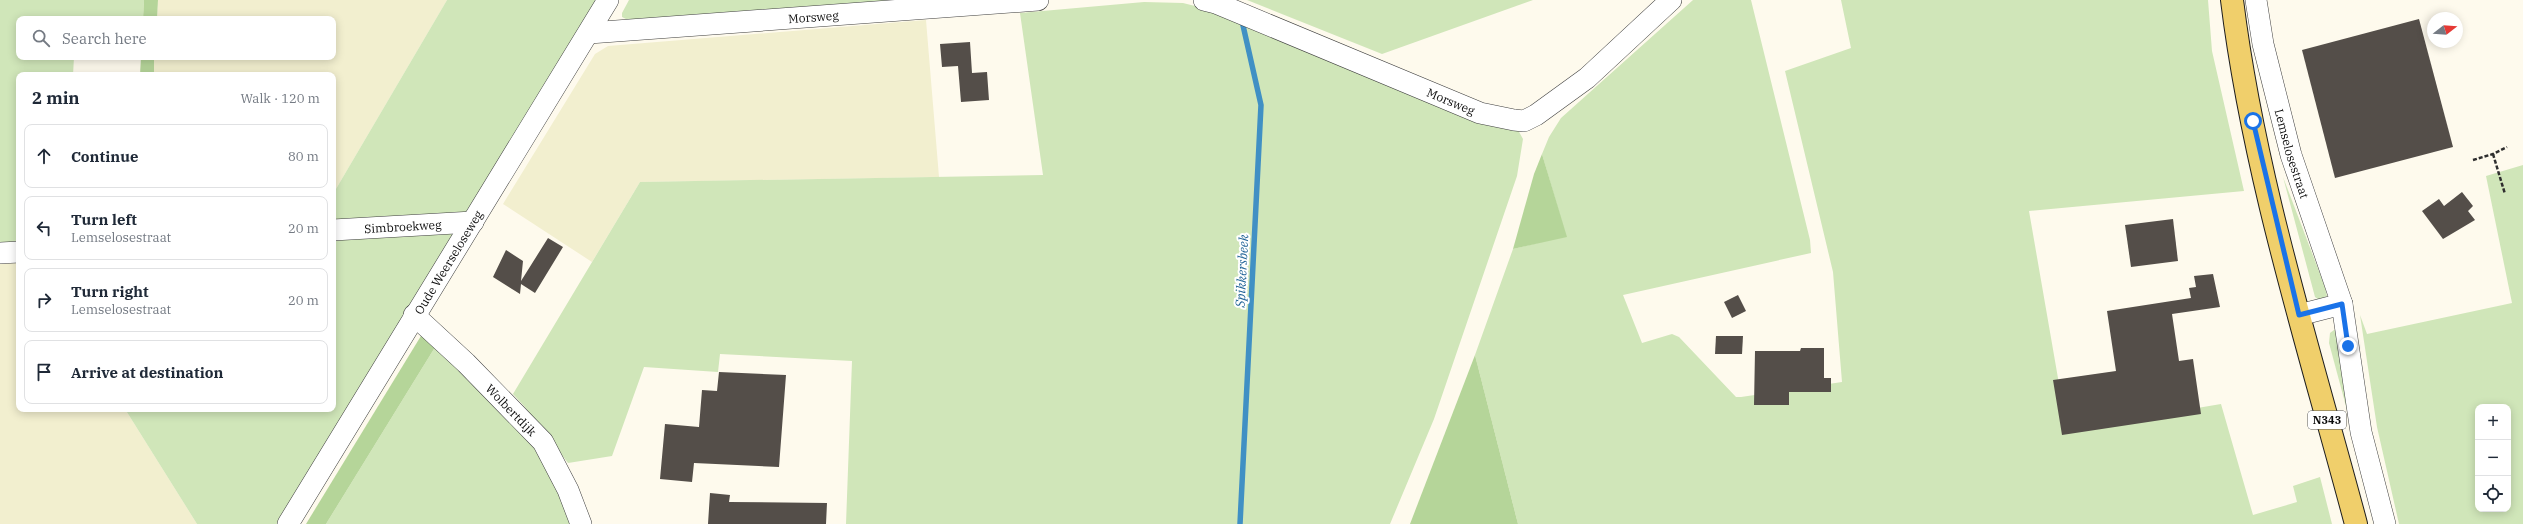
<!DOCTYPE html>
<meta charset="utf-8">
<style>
body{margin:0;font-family:"IBM Plex Serif",serif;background:#f6f6f7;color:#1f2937}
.controls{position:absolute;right:12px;bottom:12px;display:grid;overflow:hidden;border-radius:8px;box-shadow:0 2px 10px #0003}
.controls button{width:36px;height:36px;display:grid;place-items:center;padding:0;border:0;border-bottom:1px solid #e0e1e3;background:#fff;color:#1f2937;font:20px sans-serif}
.compass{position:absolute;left:2427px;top:12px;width:36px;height:36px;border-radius:50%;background:#fff;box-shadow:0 2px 10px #0003;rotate:73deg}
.stop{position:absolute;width:12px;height:12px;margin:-9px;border:3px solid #1a73e8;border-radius:50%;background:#fff}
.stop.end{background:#1a73e8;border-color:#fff;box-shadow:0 1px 4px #0008}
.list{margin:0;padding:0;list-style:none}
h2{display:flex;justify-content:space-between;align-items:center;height:52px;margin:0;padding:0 16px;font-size:17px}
h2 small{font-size:13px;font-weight:400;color:#747a83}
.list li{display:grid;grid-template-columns:26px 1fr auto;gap:12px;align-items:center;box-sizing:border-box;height:64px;margin:0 8px 8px;padding:0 8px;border:1px solid #e0e1e3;border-radius:8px}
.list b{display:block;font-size:15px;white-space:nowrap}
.list p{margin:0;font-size:13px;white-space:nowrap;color:#747a83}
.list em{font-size:13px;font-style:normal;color:#747a83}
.icon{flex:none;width:22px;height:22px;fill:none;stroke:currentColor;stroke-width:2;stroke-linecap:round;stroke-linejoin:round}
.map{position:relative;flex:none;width:2523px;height:524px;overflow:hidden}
.search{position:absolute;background:#fff;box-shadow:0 2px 10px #0003;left:16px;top:16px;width:320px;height:44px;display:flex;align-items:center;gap:10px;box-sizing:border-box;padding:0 14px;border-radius:8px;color:#747a83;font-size:15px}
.panel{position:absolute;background:#fff;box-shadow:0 2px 10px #0003;left:16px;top:72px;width:320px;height:340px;border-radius:8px}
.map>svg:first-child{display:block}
</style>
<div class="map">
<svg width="2523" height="524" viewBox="0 0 2523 524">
<rect width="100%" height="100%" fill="#fefaed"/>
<g fill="#f2efcf">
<path d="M158,0H447L333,194V75H154V57H333V19H157Z"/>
<path d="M926,20L939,177L640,182L592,262L503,204L595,54L608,46Z"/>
<path d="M19,263V409H125L197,524H0V264Z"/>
</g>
<g fill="#d0e6b9" fill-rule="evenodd">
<path d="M0,0H144L143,19H19V57H74L73,75H19V243L0,244Z"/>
<path d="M447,0H599L468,213L333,222V194Z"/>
<path d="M629,0H900L628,20L622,17V13Z"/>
<path d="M1247,0H1533L1382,54Z"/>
<path d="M1693,0H1751L1810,240L1811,253L1623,295L1642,343L1672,334L1679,337L1736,397H1741L1842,382L1833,272L1785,71L1851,48L1841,0H2208L2212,51L2244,191L2029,211L2067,430L2221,404L2253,515L2297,502L2293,486L2320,477L2332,524H1518L1475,355L1513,249L1566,236L1542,154L1549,137L1561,118Z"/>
<path d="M1144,2L1183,3L1219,12L1518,130L1523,139L1517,176L1434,419L1390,524H846L852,361L720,354L718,372L644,367L612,456L568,463L524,406L513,394L640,182L1043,175L1020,13Z"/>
<path d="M2523,165V524H2399L2377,427L2360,315L2367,334L2512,303L2486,176ZM2478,407H2508V509H2478Z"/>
<path d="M2283,177L2325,287L2327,296L2319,300L2315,297Z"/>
<path d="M457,232L281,524H197L125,409H333V240Z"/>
<path d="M2334,330L2338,331L2351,425L2329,343L2330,333Z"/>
<path d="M437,344L513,420L552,468L572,524H326Z"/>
</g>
<g fill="#b5d599">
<path d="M144,0H158L157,19H143Z"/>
<path d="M141,57H154V75H140Z"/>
<path d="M1542,154L1567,237L1513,249L1534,174Z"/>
<path d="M424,331L437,344L326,524H306Z"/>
<path d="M1475,355L1518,524H1410Z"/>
</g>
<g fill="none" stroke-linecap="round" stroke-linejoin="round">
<path stroke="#4090c4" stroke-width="5.5" d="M1240,524L1261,105L1242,21"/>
</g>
<g fill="#544e49">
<path d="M2419,19L2453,147L2335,178L2302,50Z"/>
<path d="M970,42L972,73L987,72L989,100L961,102L958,66L942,67L940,44Z"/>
<path d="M2462,192L2473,206L2468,211L2475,220L2443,239L2422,211L2439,199L2444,206Z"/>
<path d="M2173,219L2178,261L2131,267L2125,225Z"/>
<path d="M548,238L563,247L535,293L521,284L520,294L493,277L506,250L523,261L521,281Z"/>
<path d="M2213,274L2220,307L2172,314L2179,361L2193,359L2201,414L2062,435L2053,380L2116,371L2107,311L2191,298L2189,288L2196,287L2194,276Z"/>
<path d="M1738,295L1746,311L1732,318L1724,302Z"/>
<path d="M1716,336H1743L1742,354H1715Z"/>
<path d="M1801,348H1824V378H1831V392H1789V405H1754L1755,351H1800Z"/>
<path d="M719,372L786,375L779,467L694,463L692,482L660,479L665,424L699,427L702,390L717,391Z"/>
<path d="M710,493L730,495L729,502L827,503L826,524H708Z"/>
</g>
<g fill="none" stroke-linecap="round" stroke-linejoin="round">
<defs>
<g id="minor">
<path id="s1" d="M1204,0L1216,3L1480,113L1514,120L1524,121L1536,115L1587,78L1671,0"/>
<path id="s2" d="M2256,0L2263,44L2291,155L2342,304L2361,432L2385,524"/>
<path id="s3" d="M589,33L1038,0"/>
<path id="s4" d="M333,230L473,222"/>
<path d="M0,253L19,252"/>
<path id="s5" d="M414,315L466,363L543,442L568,490L581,524"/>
<path d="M2299,315L2342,304"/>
<path id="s6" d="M288,524L608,0"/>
</g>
<path id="primary" d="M2232,0C2254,178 2310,351 2356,524"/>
</defs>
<use href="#minor" stroke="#3f3f3f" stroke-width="22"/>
<use href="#primary" stroke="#1d1d1d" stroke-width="24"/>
<g stroke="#2e2e2e" stroke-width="2.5" stroke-dasharray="4 2" stroke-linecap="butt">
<path d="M2493,154L2505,194"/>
<path d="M2473,160L2493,154L2507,147"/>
</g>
<use href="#minor" stroke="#fff" stroke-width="21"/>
<use href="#primary" stroke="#f0cf6b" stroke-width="22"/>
</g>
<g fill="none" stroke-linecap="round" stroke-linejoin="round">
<path stroke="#1a73e8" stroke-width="5" d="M2253,121L2299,315L2342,304L2348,346"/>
</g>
<g text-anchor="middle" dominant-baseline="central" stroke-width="4" stroke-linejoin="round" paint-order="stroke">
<rect fill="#fff" stroke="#555" stroke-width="1" x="2308" y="411" width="38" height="18" rx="3"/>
<g font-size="11" font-weight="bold" fill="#0c0c0c">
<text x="2327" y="420">N343</text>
</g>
<g font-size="12" fill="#0c0c0c" stroke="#fff">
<text stroke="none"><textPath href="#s3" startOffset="225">Morsweg</textPath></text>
<text stroke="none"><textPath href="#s1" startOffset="267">Morsweg</textPath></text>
<text stroke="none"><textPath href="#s2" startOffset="158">Lemselosestraat</textPath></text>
<text stroke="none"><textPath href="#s4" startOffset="70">Simbroekweg</textPath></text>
<text stroke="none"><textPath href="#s6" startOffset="307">Oude Weerseloseweg</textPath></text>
<text stroke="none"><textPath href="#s5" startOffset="136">Wolbertdijk</textPath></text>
</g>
<g font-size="13" font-style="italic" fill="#1e6296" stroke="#fff">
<text transform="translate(1242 271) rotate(-87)">Spikkersbeek</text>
</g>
</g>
</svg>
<div class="controls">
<button>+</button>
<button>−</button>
<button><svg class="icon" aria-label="locate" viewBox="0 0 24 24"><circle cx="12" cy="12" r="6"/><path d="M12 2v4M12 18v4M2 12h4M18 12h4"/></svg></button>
</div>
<svg class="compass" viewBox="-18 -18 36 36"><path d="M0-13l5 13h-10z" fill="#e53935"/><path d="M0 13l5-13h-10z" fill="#747a83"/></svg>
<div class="stop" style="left:2253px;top:121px"></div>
<div class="stop end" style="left:2348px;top:346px"></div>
<div class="search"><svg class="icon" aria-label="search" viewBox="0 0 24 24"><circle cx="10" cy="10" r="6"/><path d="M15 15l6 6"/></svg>Search here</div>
<section class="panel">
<h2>2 min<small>Walk · 120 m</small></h2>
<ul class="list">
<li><svg class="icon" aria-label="ahead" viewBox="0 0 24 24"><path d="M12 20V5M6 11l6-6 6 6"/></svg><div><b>Continue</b></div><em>80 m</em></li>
<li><svg class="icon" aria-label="left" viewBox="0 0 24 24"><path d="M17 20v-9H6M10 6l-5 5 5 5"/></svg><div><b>Turn left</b><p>Lemselosestraat</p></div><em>20 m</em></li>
<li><svg class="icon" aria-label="right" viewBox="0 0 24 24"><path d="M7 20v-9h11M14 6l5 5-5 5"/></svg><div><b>Turn right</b><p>Lemselosestraat</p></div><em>20 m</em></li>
<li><svg class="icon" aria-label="arrive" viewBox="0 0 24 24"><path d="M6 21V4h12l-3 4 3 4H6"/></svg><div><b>Arrive at destination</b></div></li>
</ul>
</section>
</div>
